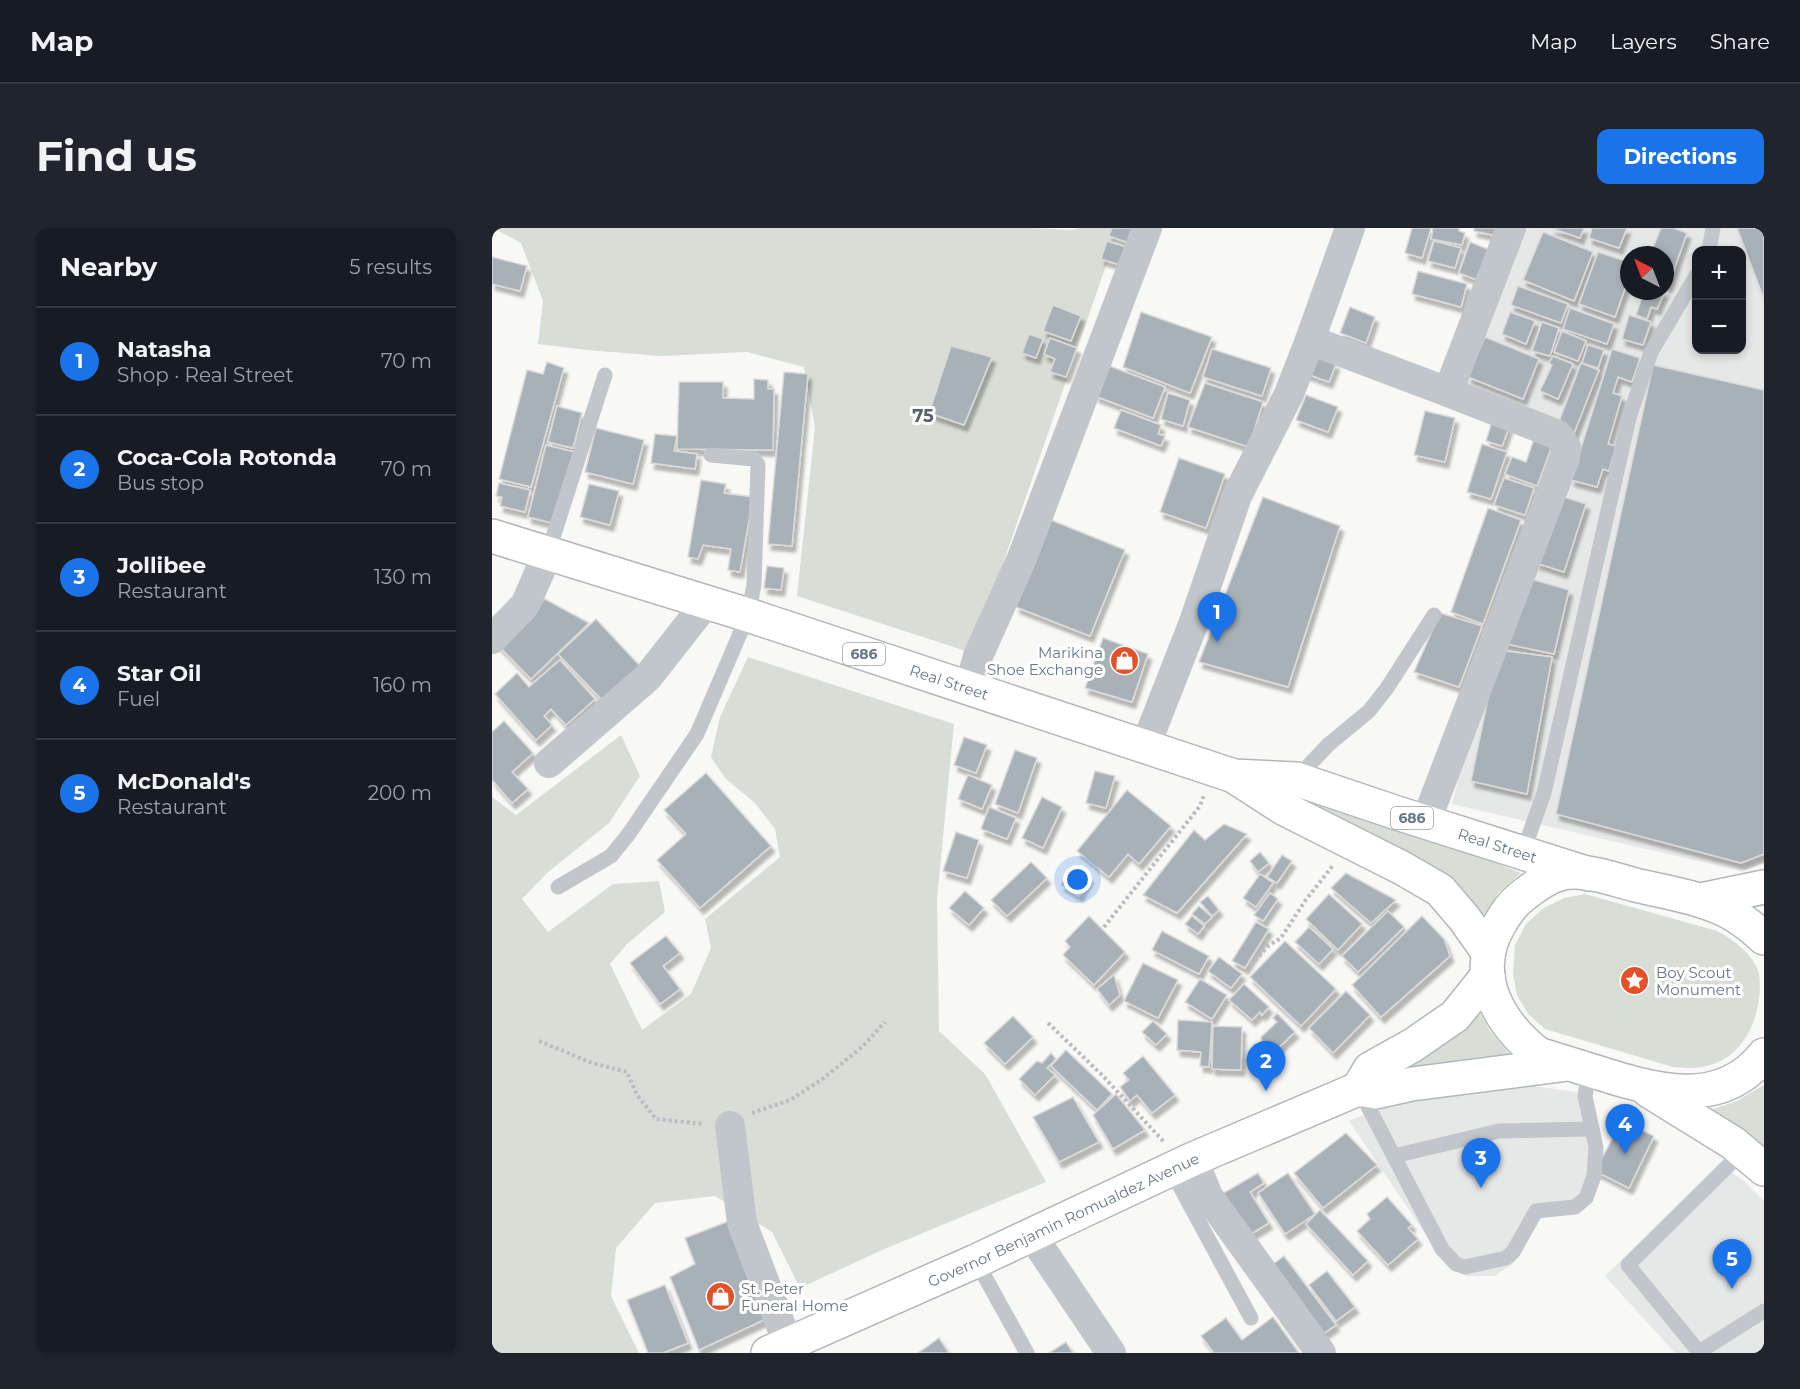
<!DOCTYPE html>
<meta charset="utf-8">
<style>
body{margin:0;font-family:Montserrat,sans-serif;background:#20242c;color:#f1f3f6}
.controls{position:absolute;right:18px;top:18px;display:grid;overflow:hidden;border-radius:12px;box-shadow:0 3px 9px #0003}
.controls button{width:54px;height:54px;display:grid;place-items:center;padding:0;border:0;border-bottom:2px solid #363941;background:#171b24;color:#f1f3f6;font:30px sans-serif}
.compass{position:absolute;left:1128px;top:18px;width:54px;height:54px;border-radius:50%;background:#171b24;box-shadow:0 3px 9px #0003;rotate:318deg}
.you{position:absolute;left:586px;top:652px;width:21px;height:21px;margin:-15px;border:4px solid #fff;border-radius:50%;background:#1a73e8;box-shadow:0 0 0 9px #1a73e833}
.badge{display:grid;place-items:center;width:39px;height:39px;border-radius:50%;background:#1a73e8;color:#fff;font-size:20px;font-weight:700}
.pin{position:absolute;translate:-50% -50px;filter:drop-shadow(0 2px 3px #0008)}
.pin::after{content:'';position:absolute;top:32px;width:21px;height:18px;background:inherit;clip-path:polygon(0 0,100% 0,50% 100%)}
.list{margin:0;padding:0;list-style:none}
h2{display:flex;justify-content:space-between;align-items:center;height:78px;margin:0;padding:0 24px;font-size:26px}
h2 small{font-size:20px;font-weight:400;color:#9ea1a6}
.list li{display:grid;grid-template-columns:39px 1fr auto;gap:18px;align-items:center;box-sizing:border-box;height:108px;padding:0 24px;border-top:2px solid #363941}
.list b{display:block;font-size:22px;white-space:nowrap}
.list p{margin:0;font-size:20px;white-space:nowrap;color:#9ea1a6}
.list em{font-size:20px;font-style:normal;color:#9ea1a6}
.map{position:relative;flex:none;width:1272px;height:1125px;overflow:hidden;border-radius:12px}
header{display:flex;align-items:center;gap:36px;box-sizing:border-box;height:84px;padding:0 30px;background:#171b24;border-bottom:2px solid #363941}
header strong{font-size:28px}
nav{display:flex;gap:33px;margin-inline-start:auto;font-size:21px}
.intro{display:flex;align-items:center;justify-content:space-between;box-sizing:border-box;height:144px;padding:0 36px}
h1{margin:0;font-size:42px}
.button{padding:15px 27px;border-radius:12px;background:#1a73e8;color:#fff;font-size:21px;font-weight:700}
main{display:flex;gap:36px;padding:0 36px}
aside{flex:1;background:#171b24;border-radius:12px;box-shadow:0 3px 9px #0003}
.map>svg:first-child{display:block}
</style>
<header>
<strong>Map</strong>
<nav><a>Map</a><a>Layers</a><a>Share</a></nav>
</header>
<div class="intro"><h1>Find us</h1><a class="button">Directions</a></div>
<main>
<aside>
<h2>Nearby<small>5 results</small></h2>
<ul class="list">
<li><span class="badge">1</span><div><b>Natasha</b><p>Shop · Real Street</p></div><em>70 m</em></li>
<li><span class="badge">2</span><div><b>Coca-Cola Rotonda</b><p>Bus stop</p></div><em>70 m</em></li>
<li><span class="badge">3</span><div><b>Jollibee</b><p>Restaurant</p></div><em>130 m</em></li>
<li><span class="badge">4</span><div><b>Star Oil</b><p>Fuel</p></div><em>160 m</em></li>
<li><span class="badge">5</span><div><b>McDonald's</b><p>Restaurant</p></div><em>200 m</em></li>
</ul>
</aside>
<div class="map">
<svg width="1272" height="1125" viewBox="0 0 1272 1125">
<defs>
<filter id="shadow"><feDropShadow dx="3.5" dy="6" stdDeviation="1.5" flood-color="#0004"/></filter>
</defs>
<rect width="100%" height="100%" fill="#f8f8f6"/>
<g fill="#e6e7e7" fill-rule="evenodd">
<path d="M1023,0H1272V635L1249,643L960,576L1000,417L1080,207L962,156ZM1204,22H1250V122H1204ZM1137,27H1173V63H1137Z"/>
<path d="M1035,857L1098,866L1099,968L1092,982L1069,988L1048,989L1022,1035L1002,1048H974L954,1037L857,893L926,865Z"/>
<path d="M1227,936L1252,953L1272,973V1125H1183L1113,1048Z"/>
</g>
<g fill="#d8ddd5">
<path d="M1,0H537L582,2L587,0H627L480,425L305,368L323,199L312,139L255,124L169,128L95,122L46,116L51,73L29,15Z"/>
<path d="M256,429L462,496L445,671L447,803L493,846L554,954L390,1022L308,1060L280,1004L223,968L163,975L124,1020L119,1068L147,1125H0V569L24,587L129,507L148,548L117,595L55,645L30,671L56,704L121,656L167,653L173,684L135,716L118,736L150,802L199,766L219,720L213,691L288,629L283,601L262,574L234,551L219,529L228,489Z"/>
<path d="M803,567L991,630L1029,645L1007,664L989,695Z"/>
<path d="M1093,666L1225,703C1243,713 1260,725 1267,745C1272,782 1255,827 1218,837C1205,841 1194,840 1181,839L1053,801L1036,786L1025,767L1021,746L1023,717L1034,696L1052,680L1072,670Z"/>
<path d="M987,784L998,803L1019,828L982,830L928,839L888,854L930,827L951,817L972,800Z"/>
<path d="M1272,857V922L1218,882L1245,873Z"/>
</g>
<g fill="#a8b1b7" stroke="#dadad8" stroke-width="1.5" filter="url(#shadow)">
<path d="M620,0H641L640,16L617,8Z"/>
<path d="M920,0H939L930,30L913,25Z"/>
<path d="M941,0H967V3L973,5L970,17L939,11Z"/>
<path d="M982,0H1007L1006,8L982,3Z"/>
<path d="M1059,0H1092L1088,10Z"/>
<path d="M1100,0H1135L1127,20L1097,10Z"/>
<path d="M1169,0H1181L1195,5L1176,58L1173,57V27H1158Z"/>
<path d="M1245,0H1272V71Z"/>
<path d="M1051,4L1101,24L1082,73L1031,52Z"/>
<path d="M615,13L637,20L632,38L609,31Z"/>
<path d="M942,13L969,20L963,40L936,33Z"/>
<path d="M978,14L1005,25L993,55L967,45Z"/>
<path d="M1106,24L1137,34V49L1123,89L1087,76Z"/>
<path d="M0,29L35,38L28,63L0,56Z"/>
<path d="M926,43L975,56L969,79L920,66Z"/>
<path d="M1026,58L1076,76L1069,95L1019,77Z"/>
<path d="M1152,63H1173L1165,81L1159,79L1155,91L1144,87Z"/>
<path d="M561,77L589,88L579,113L551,103Z"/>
<path d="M858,79L883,89L874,115L848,105Z"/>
<path d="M1078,80L1122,96L1115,116L1071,101Z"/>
<path d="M649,84L720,109L698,165L631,139Z"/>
<path d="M1018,84L1043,93L1034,116L1010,106Z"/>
<path d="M1137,87L1159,94L1151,117L1130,111Z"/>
<path d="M1050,94L1067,100L1058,128L1040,123Z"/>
<path d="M1070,103L1094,113L1086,133L1062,124Z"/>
<path d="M537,106L551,111L544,130L530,125Z"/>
<path d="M993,109L1047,131L1031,171L976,149Z"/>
<path d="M558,110L585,120L574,149L558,144L563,131L552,126Z"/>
<path d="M1096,117L1112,122L1106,140L1090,135Z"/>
<path d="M459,118L500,129L472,197L437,185Z"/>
<path d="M720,121L779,140L770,168L711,149Z"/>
<path d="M1120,121L1148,130L1140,154L1126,149L1121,165L1130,168L1116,216L1124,218L1117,243L1111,241L1105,259L1079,252Z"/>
<path d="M814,125L844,136L837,154L807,143Z"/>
<path d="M1061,128L1081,136L1066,171L1048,163L1060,137L1057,135Z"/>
<path d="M55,134L72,140L39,259L7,251L35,142L51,146Z"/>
<path d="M1089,135L1107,142L1082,205L1065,199Z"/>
<path d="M615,137L673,159L661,190L603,168Z"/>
<path d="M1161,137L1272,162V626L1249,635L1064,586Z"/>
<path d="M292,144L316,146L300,318L276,316Z"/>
<path d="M262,151L276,152V161H282L281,222L185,221L187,154H231V170L262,171Z"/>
<path d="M713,155L771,174L757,219L696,199Z"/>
<path d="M676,165L698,172L691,198L669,191Z"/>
<path d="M814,167L846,179L836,204L804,192Z"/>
<path d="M65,178L90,185L81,220L56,214Z"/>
<path d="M629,182L669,197L666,206L673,208L669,218L622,200Z"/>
<path d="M933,183L963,190L953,234L922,227Z"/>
<path d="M1000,193L1017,199L1010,218L994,213Z"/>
<path d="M104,200L152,212L141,256L93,244Z"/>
<path d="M163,206L185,208L182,223L205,226L203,241L159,235Z"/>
<path d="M1043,208L1061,215L1045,258L1013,246L1020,229L1034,234Z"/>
<path d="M990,216L1015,224L999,271L975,264Z"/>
<path d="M54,217L82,224L64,296L36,289Z"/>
<path d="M687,230L733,246L714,300L668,284Z"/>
<path d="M1012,250L1042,260L1033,287L1002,277Z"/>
<path d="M209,252L234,256L232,265L261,269L248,344L236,342L239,321L211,317L206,331L196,329Z"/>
<path d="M7,255L38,262L33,284L8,278L10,269L4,268Z"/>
<path d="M97,256L127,263L118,297L88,289Z"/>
<path d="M1066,267L1094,276L1072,344L1044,335Z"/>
<path d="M771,269L848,298L796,459L707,434Z"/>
<path d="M996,280L1029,292L991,396L959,384Z"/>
<path d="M559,292L633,322L598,408L524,379Z"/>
<path d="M275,338L292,340L289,362L272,360Z"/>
<path d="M1032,349L1077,362L1062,426L1010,415Z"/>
<path d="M53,371L97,395L39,451L6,417Z"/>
<path d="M948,385L990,398L967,459L922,444Z"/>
<path d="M104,391L148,438L111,473L66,426Z"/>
<path d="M611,410L656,426L640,474L593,460Z"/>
<path d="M1006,422L1060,429L1035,566L979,553Z"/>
<path d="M68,432L103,471L74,497L59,481L52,488L60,497L44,512L3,466L25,445L37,459Z"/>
<path d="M12,493L41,525L20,544L36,561L20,575L0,552V504Z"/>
<path d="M472,509L495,517L484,545L462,537Z"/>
<path d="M523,522L545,530L526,585L503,576Z"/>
<path d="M603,543L623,548L614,580L594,575Z"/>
<path d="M214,545L279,618L208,680L165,632L194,606L172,582Z"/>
<path d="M476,547L500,557L490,581L466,571Z"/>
<path d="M635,562L679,598L647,636L636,626L617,649L585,623Z"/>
<path d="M550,569L570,579L551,620L530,610Z"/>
<path d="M497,579L524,590L515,611L489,601Z"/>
<path d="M732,596L755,606L685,685L651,667L702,602L713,612Z"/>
<path d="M464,604L487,612L475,650L451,643Z"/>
<path d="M768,624L777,635L766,644L758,633Z"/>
<path d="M790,627L800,633L785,655L775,649Z"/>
<path d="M539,634L555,650L515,688L499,672Z"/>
<path d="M579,639L598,649L587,668L569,657Z"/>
<path d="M854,645L904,672L879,695L839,660Z"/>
<path d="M768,646L781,655L764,679L751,670Z"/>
<path d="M473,663L492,680L477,697L457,680Z"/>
<path d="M778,665L786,671L771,693L762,687Z"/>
<path d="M837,666L870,696L846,722L814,691Z"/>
<path d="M716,668L727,682L720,688L708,674Z"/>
<path d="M707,678L720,689L713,696L700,686Z"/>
<path d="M896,683L912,699L866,744L850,728Z"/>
<path d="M597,688L633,724L602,757L571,727L578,719L573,713Z"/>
<path d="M700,688L712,698L706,706L693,696Z"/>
<path d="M930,688L952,711L958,728L889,789L860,757Z"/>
<path d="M764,694L777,701L753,740L740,733Z"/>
<path d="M817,699L841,721L827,736L803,714Z"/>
<path d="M670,703L717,728L707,746L660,722Z"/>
<path d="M174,708L188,725L171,738L188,761L168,776L138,735Z"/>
<path d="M793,713L844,761L809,798L758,749Z"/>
<path d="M727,729L750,746L739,760L716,743Z"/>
<path d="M651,735L686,752L666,790L632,773Z"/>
<path d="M622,747L628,767L617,777L605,761Z"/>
<path d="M708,751L735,767L720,791L693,774Z"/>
<path d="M752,756L777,779L770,787L768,784L760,792L737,772Z"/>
<path d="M854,763L878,787L841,825L817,800Z"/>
<path d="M785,785L803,804L768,837L757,825L770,813L769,809L785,794L781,790Z"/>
<path d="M521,788L541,809L513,836L492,815Z"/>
<path d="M686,792L720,794L717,839L708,838L709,824L685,822Z"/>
<path d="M661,793L675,806L664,817L650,804Z"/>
<path d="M721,798L750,799L749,842L720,841Z"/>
<path d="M574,822L620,866L605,882L559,838Z"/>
<path d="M559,825L564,831L555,840L563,847L543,867L527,851L545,833L550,835Z"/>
<path d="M651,828L683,867L660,885L645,867L638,873L628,859L637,852L631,845Z"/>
<path d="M624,866L653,902L621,921L601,887Z"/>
<path d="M581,869L607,914L567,934L541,889Z"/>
<path d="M1130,893L1162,908L1137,960L1103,943Z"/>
<path d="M854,905L885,937L831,980L802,945Z"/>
<path d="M766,945L772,955L758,964L777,995L754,1009L728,967Z"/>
<path d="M796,945L823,986L793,1006L766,965Z"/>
<path d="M895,969L920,997L916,1000L926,1011L896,1037L865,1003L878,991L875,986Z"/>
<path d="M828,982L876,1033L861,1047L814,996Z"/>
<path d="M237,993L278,1089L207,1122L178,1049L203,1036L193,1010Z"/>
<path d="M792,1028L844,1097L826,1109L775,1041Z"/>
<path d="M835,1043L863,1079L844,1093L817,1057Z"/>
<path d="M173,1057L196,1115L171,1125H156L135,1072Z"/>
<path d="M781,1089L807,1125H722L709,1108L734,1090L750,1112Z"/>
<path d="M447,1110L457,1125H426Z"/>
<path d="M574,1114L581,1125H557Z"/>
</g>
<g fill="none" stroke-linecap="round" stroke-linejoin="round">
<defs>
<g id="secondary">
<path d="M1209,672L1272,659"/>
<path d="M866,861L878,841L921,817L963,788L996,747"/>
<path id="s1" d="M276,1125L484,1033L701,931L866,861L884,864L920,856L1076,836"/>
</g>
<g id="primary">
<path id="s2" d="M0,308L256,387L742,548L804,551L902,584L1097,646"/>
<path d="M743,549L791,580L910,640L948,662L972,690L996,724"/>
<path d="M1272,710C1261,700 1249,690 1235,683C1206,669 1174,664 1143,657C1121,651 1095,641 1071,645C1056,648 1040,660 1028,670C1018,678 1012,688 1006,699C979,748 1007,795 1046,826C1065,832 1085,838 1104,844C1161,862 1228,883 1272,827"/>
<path d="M1157,863L1241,915L1272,941"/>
</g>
</defs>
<use href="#secondary" stroke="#b1b8bd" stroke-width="36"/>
<use href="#primary" stroke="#b3b8bc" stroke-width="36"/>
<g stroke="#b9bdc0" stroke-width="4" stroke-dasharray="3 3" stroke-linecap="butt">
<path d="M612,699L708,578L712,567"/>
<path d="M759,737L776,718L789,710L813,673L842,636"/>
<path d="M556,795L610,847L673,915"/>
<path d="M47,813L100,835L135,844L145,867L164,891L211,896"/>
<path d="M260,885L298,872L329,852L370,819L393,794"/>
</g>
<g stroke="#c1c6ca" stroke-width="15">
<path d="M1217,22L1221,0"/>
<path d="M56,325L113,147"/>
<path d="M804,551L836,517L877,483L895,460L942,387"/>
<path d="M1031,624L1052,565L1137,190L1159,124L1204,48"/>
<path d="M66,659L119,628L136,607L205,506L256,387L262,357L266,237L262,231L219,227"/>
<path d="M868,863L950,1021L964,1036L973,1039L1014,1030L1021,1024L1044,983L1083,979L1094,970L1102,948L1104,919L1093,868L1097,842"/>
<path d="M1251,923L1136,1037L1207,1124L1272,1083"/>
<path d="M902,928L1007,903L1100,901"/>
<path d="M679,942L759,1090"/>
<path d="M484,1033L535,1125"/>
</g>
<g stroke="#c1c6ca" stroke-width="30">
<path d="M818,112L858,0"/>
<path d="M0,411L33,377L56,325"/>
<path d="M477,460L486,428L530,330L655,0"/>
<path d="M653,519L702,394L745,268L797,166L818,112L956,164L1019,0"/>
<path d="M57,535L155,450L214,375"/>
<path d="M934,593L1073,230L1074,219L1066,207L956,164"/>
<path d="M238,898L250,995L296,1116"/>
<path d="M701,931L716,968L829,1125"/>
<path d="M539,1006L619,1125"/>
</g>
<use href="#secondary" stroke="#fff" stroke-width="33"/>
<use href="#primary" stroke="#fff" stroke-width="33"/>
</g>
<defs>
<symbol id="shop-disc" viewBox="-11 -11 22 22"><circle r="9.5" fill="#e45129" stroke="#fff"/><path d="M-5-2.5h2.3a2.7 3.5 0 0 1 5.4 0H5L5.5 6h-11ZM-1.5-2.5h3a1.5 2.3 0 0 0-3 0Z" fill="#fff"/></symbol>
<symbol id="sight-disc" viewBox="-11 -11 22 22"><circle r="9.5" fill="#e45129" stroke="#fff"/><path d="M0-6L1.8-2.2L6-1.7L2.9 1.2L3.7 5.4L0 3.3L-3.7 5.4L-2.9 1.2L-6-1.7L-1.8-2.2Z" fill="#fff"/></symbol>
</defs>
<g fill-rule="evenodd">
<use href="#shop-disc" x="616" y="416" width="33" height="33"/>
<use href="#sight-disc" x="1126" y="736" width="33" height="33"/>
<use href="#shop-disc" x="212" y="1052" width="33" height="33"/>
</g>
<g text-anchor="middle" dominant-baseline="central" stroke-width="6" stroke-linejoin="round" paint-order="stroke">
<g fill="#fff" stroke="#95a1ab" stroke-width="1.5">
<rect x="351" y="415" width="42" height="22" rx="4.5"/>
<rect x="899" y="579" width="42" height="22" rx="4.5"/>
</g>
<g font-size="14" font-weight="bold" fill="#677987">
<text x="372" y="426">686</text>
<text x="920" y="590">686</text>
</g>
<g font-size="15" fill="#677987" stroke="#fff" text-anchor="start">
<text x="611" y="424" text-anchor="end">Marikina<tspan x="611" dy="17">Shoe Exchange</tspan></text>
<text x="1164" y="744">Boy Scout<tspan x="1164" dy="17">Monument</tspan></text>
<text x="249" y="1060">St. Peter<tspan x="249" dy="17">Funeral Home</tspan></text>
</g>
<g font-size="15" fill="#677987" stroke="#fff">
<text stroke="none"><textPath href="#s2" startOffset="480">Real Street</textPath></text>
<text stroke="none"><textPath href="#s2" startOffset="1054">Real Street</textPath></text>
<text stroke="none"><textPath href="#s1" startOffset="324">Governor Benjamin Romualdez Avenue</textPath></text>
</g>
<g font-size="18" font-weight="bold" fill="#55626c" stroke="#fff">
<text x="431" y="188">75</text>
</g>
</g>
</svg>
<div class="controls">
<button>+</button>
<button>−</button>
</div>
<svg class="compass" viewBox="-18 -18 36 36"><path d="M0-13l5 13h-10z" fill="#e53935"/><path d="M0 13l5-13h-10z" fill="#9ea1a6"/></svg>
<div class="you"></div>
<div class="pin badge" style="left:725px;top:414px">1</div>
<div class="pin badge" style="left:774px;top:863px">2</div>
<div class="pin badge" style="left:989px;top:960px">3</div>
<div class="pin badge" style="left:1133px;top:926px">4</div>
<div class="pin badge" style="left:1240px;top:1061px">5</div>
</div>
</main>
